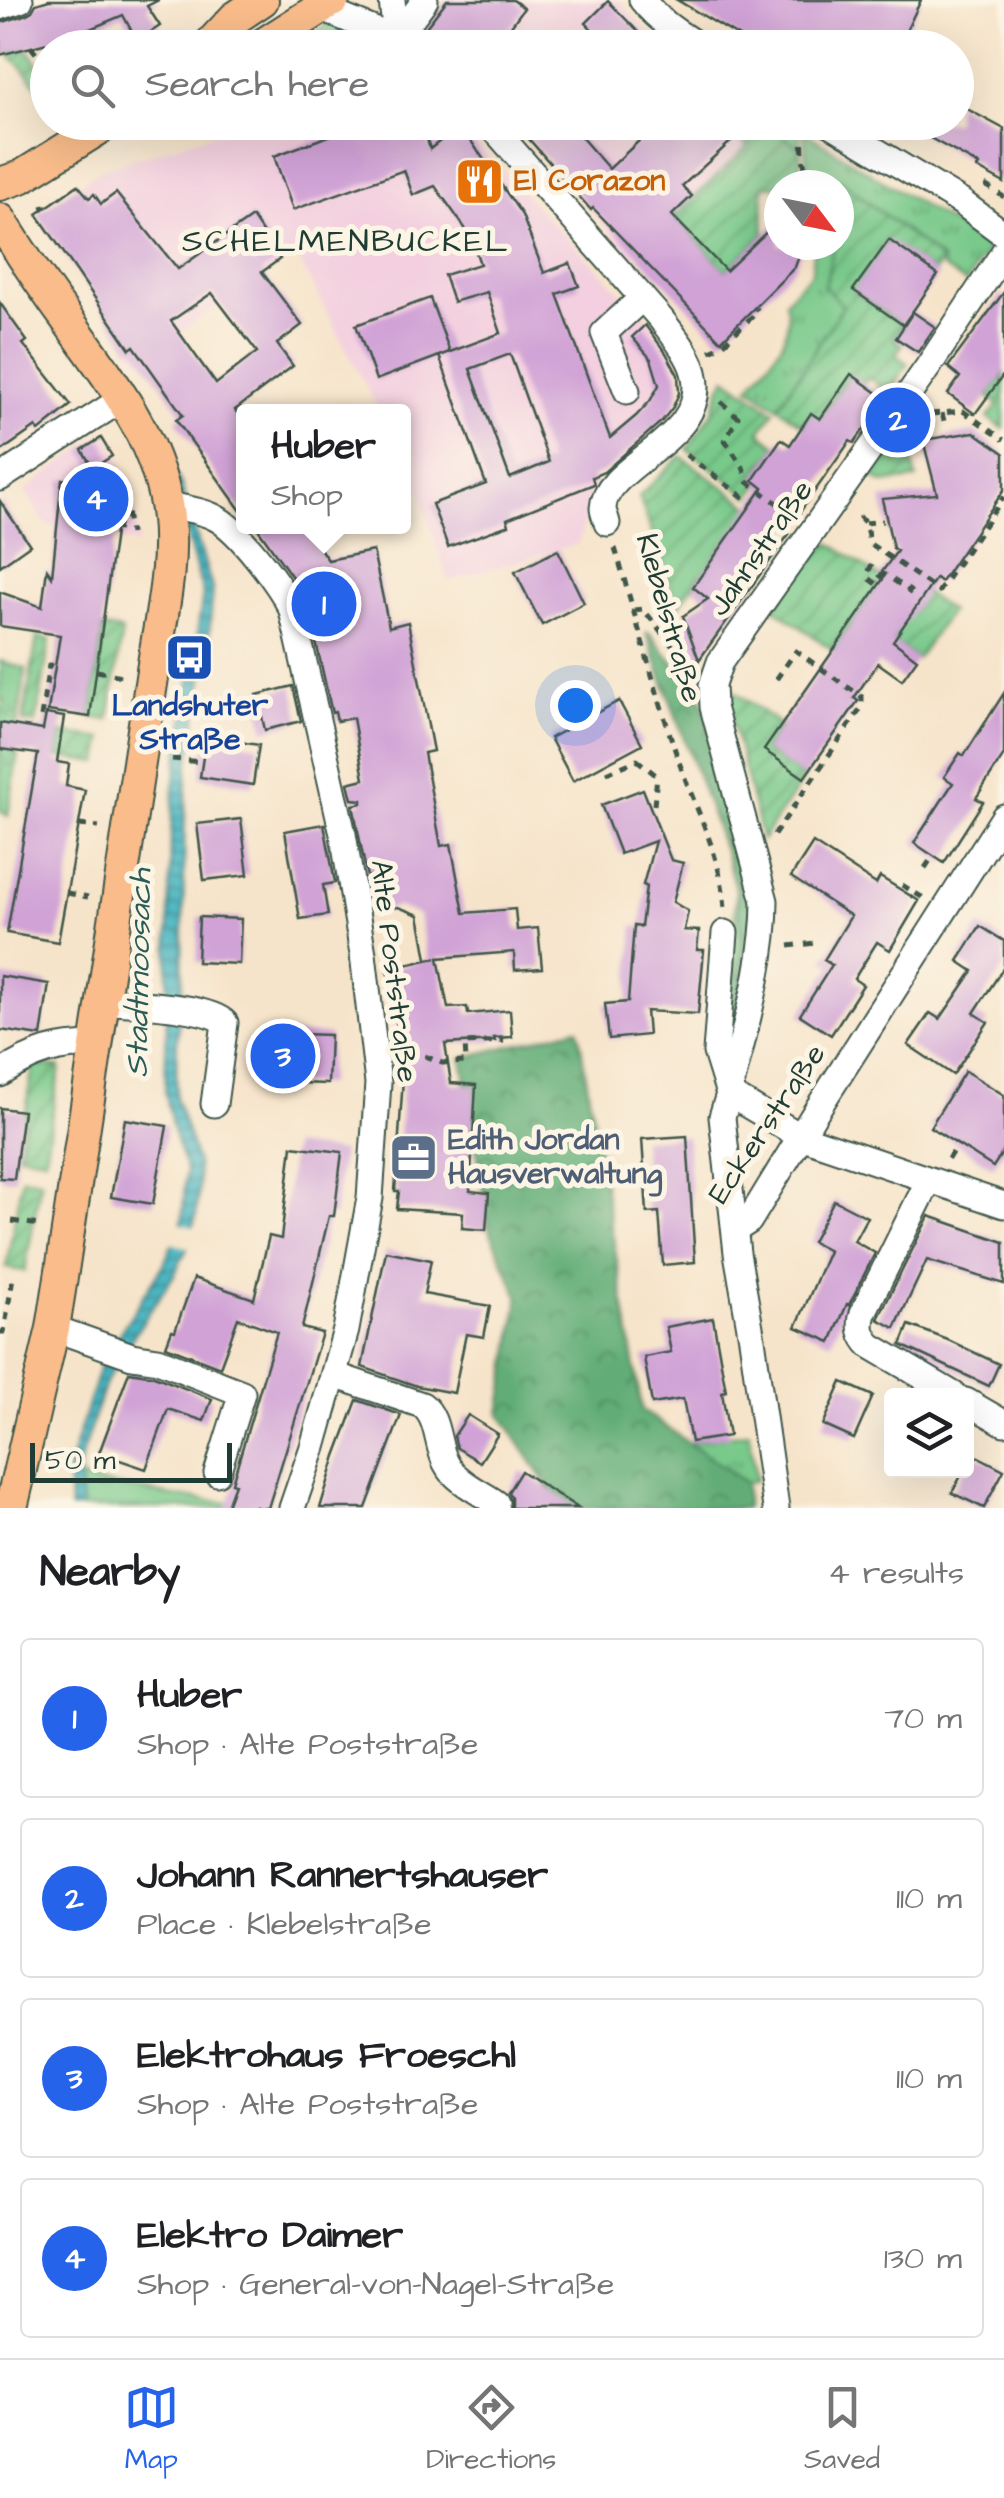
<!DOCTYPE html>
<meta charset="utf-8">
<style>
body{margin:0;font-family:"Architects Daughter",sans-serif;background:#f6f6f6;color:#202124}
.controls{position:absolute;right:30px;bottom:30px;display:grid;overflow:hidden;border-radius:10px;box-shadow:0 10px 40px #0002}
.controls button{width:90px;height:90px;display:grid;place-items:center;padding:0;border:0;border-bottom:2px solid #e0e0e0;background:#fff;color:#202124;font:50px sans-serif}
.compass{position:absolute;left:764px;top:170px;width:90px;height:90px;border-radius:50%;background:#fff;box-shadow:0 10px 40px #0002;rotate:122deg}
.scale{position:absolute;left:30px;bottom:25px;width:202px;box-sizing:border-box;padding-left:10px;border:5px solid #1f3d34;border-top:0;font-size:28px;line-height:35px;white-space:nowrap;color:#1f3d34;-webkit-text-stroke:8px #fcf5e5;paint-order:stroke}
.you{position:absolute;left:575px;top:705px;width:35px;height:35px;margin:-25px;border:8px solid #fff;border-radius:50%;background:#1a73e8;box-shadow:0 0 0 15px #1a73e833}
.badge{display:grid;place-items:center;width:65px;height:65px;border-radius:50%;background:#2563eb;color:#fff;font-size:32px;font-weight:700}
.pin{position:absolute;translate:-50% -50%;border:5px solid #fff;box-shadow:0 2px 10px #0006}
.popup{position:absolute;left:236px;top:404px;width:175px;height:130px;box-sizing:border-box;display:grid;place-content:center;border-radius:10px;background:#fff;filter:drop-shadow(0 2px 8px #0005);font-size:32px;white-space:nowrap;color:#757577}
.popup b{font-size:38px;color:#202124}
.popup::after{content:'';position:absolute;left:50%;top:100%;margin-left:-20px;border:20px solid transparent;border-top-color:#fff}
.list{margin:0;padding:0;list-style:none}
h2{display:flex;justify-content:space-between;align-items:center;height:130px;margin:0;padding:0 40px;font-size:42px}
h2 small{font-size:32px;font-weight:400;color:#757577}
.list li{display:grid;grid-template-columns:65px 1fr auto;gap:30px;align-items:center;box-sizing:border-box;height:160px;margin:0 20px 20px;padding:0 20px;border:2px solid #e0e0e0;border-radius:10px}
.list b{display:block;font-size:38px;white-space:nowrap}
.list p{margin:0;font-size:32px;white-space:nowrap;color:#757577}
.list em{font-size:32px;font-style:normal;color:#757577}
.icon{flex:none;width:55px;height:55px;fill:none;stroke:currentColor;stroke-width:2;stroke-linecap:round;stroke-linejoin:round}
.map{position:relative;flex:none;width:1004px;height:1508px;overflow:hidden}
.search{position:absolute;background:#fff;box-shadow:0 10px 40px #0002;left:30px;right:30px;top:30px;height:110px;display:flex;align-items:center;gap:25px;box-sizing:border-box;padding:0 35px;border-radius:55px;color:#757577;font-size:38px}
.sheet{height:850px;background:#fff}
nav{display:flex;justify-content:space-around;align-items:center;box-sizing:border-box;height:140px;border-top:2px solid #e0e0e0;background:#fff;font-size:28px;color:#757577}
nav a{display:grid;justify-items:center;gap:5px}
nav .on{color:#2563eb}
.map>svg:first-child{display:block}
</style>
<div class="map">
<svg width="1004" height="1508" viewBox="0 0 1004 1508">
<defs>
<pattern id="grass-tufts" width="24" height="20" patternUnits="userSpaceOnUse" patternTransform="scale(2.5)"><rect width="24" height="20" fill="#79c98b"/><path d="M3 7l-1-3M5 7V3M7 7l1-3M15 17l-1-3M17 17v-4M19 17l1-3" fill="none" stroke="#63a472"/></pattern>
<pattern id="forest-crowns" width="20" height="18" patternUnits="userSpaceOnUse" patternTransform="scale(2.5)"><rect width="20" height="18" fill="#62ad77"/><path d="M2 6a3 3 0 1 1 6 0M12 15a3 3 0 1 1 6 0" fill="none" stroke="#508e62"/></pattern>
<pattern id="garden-furrows" width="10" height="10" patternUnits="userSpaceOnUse" patternTransform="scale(2.5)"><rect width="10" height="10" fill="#79c98b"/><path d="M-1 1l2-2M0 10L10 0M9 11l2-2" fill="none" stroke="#63a472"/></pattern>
<pattern id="water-rules" width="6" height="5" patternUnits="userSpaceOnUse" patternTransform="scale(2.5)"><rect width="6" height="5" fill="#46b4c0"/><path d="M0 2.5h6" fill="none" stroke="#3a949d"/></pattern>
</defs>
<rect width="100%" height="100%" fill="#fcf5e5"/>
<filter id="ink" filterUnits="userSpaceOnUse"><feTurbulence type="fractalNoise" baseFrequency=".01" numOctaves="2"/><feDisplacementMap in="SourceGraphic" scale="20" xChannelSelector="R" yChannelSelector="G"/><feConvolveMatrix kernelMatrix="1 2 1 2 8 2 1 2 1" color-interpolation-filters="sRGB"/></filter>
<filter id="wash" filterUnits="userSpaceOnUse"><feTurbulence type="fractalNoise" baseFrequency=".0048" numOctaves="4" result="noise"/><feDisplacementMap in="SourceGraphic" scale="40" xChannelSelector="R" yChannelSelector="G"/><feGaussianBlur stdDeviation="2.25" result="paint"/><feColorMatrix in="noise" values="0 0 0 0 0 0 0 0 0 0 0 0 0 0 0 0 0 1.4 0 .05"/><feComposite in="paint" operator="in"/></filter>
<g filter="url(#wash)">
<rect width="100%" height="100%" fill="#f6e4ca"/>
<g fill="#f3cfdf">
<path d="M447,0H619L646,31L666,47H436L420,35Z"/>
<path d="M247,123H458L537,208L650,321L671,352L680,376L679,401L670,417L639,443L621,465L592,477L595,484L578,544L448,581L416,481L404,458V412L379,411L296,254L141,359L130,349L39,216V213L102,169Z"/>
<path d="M514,123H772L632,257Z"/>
<path d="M105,433L119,457L133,499L139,544L45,524L25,490Z"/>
</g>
<g fill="url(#grass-tufts)" stroke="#4c8360" stroke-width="2.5">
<path d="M331,23L360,36L358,45L352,47H340L345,32L304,47L288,48Z"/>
<path d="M725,123H787L799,129L800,149L770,125L747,147Z"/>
<path d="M804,132L989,247L966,283L942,267V260L840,180L838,185H816L807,169Z"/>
<path d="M813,245H834L825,286L843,306L778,407L749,387C771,359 796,339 785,301L812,272Z"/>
<path d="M0,661L26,669L13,753L18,754L8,816L0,811V711L4,701L0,699Z"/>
<path d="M736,891L742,936L732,1034V1060L726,1029Z"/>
<path d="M749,1432L756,1480L746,1483L688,1443Z"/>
<path d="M79,1479L173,1496L248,1505L247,1508H82Z"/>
</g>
<g fill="url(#forest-crowns)" stroke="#407556" stroke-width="2.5">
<path d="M646,633H650C667,656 687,675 702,700L755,895L754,917L735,1040L732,1034L742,936L736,891L724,849Z"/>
<path d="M578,1028L642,1410L746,1483V1508H562L500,1413L519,1297L489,1229L462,1058Z"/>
</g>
<g fill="url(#garden-furrows)" stroke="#4c8360" stroke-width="2.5">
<path d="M27,48L47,75V99L21,66L8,54Z"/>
<path d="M770,125L800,149L802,185L763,186L764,234L726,271L674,217Z"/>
<path d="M839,179L942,261L934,272L889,241L854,291L903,325L894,339L902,345L896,355L908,364L889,392L868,377L864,383L851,375L819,419L803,425L778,407L843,306L825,287L834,245H839Z"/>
<path d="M1004,374V429L988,418L998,405L988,396Z"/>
<path d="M726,377L774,411L760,432L777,446L753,479L759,485L750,497L687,449L712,413L721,386Z"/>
<path d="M892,436L908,447L917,479L882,483L867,472Z"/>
<path d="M681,456L751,507L678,607L639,496Z"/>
<path d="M820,540L827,545L830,543L883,579L834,651L774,608Z"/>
<path d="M921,590L950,611L917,659L893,641Z"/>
<path d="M103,628L122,631L109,720L90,717Z"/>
<path d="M37,637L50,640L36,724L23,722Z"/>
<path d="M726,685L781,725L764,750L804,778L762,840L725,693Z"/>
<path d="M62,733L103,739L99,763L58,757Z"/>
<path d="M33,1065L60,1067L45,1158L19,1154Z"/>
<path d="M22,1177L41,1180L25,1271L6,1268Z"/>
</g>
<path fill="url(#water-rules)" stroke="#32787a" stroke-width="2.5" d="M107,359L180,482L213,591L208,650L188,769L185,818L182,989L177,1043L176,1098L197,1163L199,1186L196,1216L186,1251L174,1275L128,1344L104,1386L82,1453L79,1472L82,1508H70L68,1468L102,1360L163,1266L182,1222L186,1170L173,1131L165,1090L171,831L174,786L203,594L173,485Z"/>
<path fill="#f6e4ca" d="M176,1223L198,1228L192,1248L168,1243Z"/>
<g id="blocks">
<g fill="#d0a2d6" fill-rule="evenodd">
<path d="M49,0H159L147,6L160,26L137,41L123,15L71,37L0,55V23L25,15L32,11L36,4Z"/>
<path d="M447,0H513L524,8L495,48H436L420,35Z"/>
<path d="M677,0H921L898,48H860L842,37L838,48H758Z"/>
<path d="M608,1L654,48H610L586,23Z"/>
<path d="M956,103L1004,129V183L977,168L979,165L901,122H956Z"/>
<path d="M367,122H422L430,149L460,125L522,215L544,273L570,263L579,286L557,294L610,438L636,416L650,401L659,385L651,359L632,337L645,325L666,353L678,375L679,393L673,407L662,421L604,472L592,477L594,484L507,519L509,525L448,547L432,504L486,484L439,356L501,333L487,292L453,302L444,275L480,264L470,235L435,186L413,195L404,170L293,210L274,156ZM510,354L549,462L510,478L470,369Z"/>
<path d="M514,122H568L609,169L659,122H725L737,136L682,186L692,196L672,215L726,271L779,220V245H803L795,267L721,341L593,208L591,210Z"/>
<path d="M78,185L89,198L94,194L101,204L116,193L178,269L252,217L280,259L262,272L302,325L277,344L293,366L235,410L244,423V515L176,420L183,415L134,346L130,349L37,214ZM212,293L257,352L216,384L171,321Z"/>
<path d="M889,240L938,275L903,325L853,290Z"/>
<path d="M1004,292V374L975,414L948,394L960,377L948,367Z"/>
<path d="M430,298L450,352L376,380L356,325Z"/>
<path d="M0,303L27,341L23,344L71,405L39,431L36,427L0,452Z"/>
<path d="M913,312L935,327L918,352L896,338Z"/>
<path d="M851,374L886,399L854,443L850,441L786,532L789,534L699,660L683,616L708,599L693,587L763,488L753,480L781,439L790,445L811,413L820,419Z"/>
<path d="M974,432L1004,453V490L941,582L936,578L893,641L917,659L902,680L878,663L854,698L858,701L804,778L764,750L858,615L883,579L879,576L897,551L893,548L882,499L937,494L923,440Z"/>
<path d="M101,438L112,456L93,468L82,450Z"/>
<path d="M62,479L121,488L90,717L48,711L60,635L0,626V592L42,607L47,569L52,576Z"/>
<path d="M0,501L30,545L0,566Z"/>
<path d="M256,526H304L328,560L373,551L389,627L408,622L433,751L424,753L441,846L451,844L464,913L515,909L517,930L538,928L542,968L515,970L514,952L438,958L448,1008L467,1007L468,1014L510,1010L512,1037L494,1038L495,1041L445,1044L451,1083L476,1085L470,1191L489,1193L486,1230L462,1228L463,1213L397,1209L399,1191H395L405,1051L399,1052L396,1013L387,969L436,958L427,959L419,915L398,907L377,911L371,876L367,877L353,805L362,803V800L352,799L348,783L364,779L353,718L337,721L335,712L332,713L308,606L302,591Z"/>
<path d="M558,550L584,603L542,625L515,572Z"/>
<path d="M293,686L301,721L265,730L257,695Z"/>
<path d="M1004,693V755L976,798L983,802L944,863L914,843L953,783L944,777L960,753L964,756Z"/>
<path d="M619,701L642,744L573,781L550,738Z"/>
<path d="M46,714L64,717L57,762L69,764L66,786L85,790L58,942L7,933L38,754L0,749V723L43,730Z"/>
<path d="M206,737L259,745L253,785L200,777Z"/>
<path d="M643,789L671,860L683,863L673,902L688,911L684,930L699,931L697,950H704L698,1014L646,1011L648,1035L609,1039L605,1004L628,1002L634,926L641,927L646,886L643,885L655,841L620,854L601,805Z"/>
<path d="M241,819L248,875L204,880L197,824Z"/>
<path d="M324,824L335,883L323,885L328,915L300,919L285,831Z"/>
<path d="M813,843L876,884L880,877L919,901L890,950L877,942L854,979L863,985L831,1035L800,1015L832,965L824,960L851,916L791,877Z"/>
<path d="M199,917L241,919L239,964L197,962Z"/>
<path d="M980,926L1004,941V967L974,1013L988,1022L953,1075L908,1045L930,1013L940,1019L973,971L958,961Z"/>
<path d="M0,976L49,984L41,1036L0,1030Z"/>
<path d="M269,1033L330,1035L328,1084L267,1082Z"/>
<path d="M965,1071L1004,1095V1150L993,1167L930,1127Z"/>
<path d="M0,1108L23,1111L14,1179L0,1178Z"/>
<path d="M125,1119L167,1126L153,1204L111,1197Z"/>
<path d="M687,1136L695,1262L663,1265L659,1212L647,1213L642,1139Z"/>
<path d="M292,1146L342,1152L334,1216H329L302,1328L322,1333L268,1508H226L235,1484L232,1483L277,1332L238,1318L220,1367L166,1346L172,1330L175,1331L194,1278L254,1299L269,1236L281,1239Z"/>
<path d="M834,1200L867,1217L854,1241L875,1253L849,1305L847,1304L831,1342L796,1327L829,1251L812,1242Z"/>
<path d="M929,1216L1004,1242V1284L927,1260L895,1328L878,1319Z"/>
<path d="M386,1251L431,1260L424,1294L490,1306L484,1337L466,1334L454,1393L417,1386L362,1367Z"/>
<path d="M713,1318L726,1391L722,1392L729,1436L691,1442L683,1399L652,1404L644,1357L671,1352L666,1327Z"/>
<path d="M909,1325L948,1340L999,1364L989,1386L901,1345Z"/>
<path d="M129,1372L154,1376L212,1399L204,1421L168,1409L146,1469L99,1453Z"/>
<path d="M842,1382L873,1396L854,1439L823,1425Z"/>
<path d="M357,1400L401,1415L366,1508H320L336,1456Z"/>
<path d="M468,1415L498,1434L480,1462L457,1448L454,1436Z"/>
<path d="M973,1454L1004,1470L984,1508L952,1493L964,1470H966V1466Z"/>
<path d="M521,1471L578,1508H511V1497L508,1492Z"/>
</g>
</g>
</g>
<g filter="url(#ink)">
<use href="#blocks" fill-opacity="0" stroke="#3f564a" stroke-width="2.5"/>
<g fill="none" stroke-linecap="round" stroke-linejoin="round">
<defs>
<g id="minor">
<path d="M392,0L396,39"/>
<path d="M642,0C659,21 679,34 702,48"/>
<path d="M0,7L20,0"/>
<path d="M320,8L396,39L406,48"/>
<path d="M383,45L396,39L425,0"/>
<path d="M488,122L661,319C673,335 688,352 694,372C712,439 605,463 603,508C603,513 606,518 607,523"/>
<path d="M828,122L961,202L1004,234"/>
<path d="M1004,252L928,367L720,662L712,685L713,707L765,901C765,964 743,1034 729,1094L800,1136L1004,1205"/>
<path d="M627,391L604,333L642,298"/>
<path d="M0,478L122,399"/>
<path d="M166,505C182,508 200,510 214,517C238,528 281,586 292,610L343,834L363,954L378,1083L370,1198L346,1330L313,1447L292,1508"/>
<path d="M725,933L716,1052L729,1094L722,1117L737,1253L752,1339L776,1508"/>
<path d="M103,1001C130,1004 208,1005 225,1023L214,1104"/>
<path d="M0,1074C34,1052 57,1045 97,1045"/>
<path d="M929,1180L863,1313C859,1327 861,1336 871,1346L956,1396"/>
<path d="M735,1230L749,1221L813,1116L1004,817"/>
<path d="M53,1328L132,1356L158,1360L242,1393L217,1473"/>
<path d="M334,1375L422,1405C439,1418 436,1444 446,1463C455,1481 480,1492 496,1503"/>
<path d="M966,1401L1004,1423"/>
</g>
<g id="major">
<path d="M207,48L235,18L262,0"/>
<path d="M258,48L333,0"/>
<path d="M0,184L21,177L109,122"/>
<path d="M0,220C22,255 44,288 69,322C112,382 160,442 168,518C173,567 161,616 154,664L60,1284L53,1328L11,1508"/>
</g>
</defs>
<use href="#minor" stroke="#3f564a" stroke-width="29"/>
<use href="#major" stroke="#3f564a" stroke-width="36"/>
<g stroke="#3f564a" stroke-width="5" stroke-dasharray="8 8" stroke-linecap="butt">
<path d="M724,37L744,48"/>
<path d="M31,47L48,69"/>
<path d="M802,128L803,158L809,185"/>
<path d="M985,185L1004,197"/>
<path d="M43,205L44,209"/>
<path d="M710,351L721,346L758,311L756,308"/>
<path d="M721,402L738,417L725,440L743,467L748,482L794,515"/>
<path d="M942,413L945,425"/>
<path d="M931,414L963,411L1004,440"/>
<path d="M686,455L753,504"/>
<path d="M86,473L92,481L124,486L117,532"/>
<path d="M122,499L126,504L130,534"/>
<path d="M859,516L865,523L870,544L939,591L1004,497"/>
<path d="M865,523L883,521"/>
<path d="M615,548C636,617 654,687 677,756C694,807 722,855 725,910"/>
<path d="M872,564L868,573L869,578L877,584L884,574L910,591L907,595"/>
<path d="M634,610L643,609L691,669"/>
<path d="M97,671L122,676"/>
<path d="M41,717L49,665L55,666"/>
<path d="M172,759L201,762"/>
<path d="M607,773L637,760L657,776L654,805"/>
<path d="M79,825L99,827"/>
<path d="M774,835L862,707V697L796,651L775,681"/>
<path d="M925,868L933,856"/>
<path d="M902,885L925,899"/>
<path d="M67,893L88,897"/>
<path d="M789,946L815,943"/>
<path d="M425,1056L442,1063L466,1062L465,1043L504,1041"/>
<path d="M948,1159L957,1144"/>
<path d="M12,1221L39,1225"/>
<path d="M0,1332H4L13,1277"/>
<path d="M253,1508H257"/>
</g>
<use href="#minor" stroke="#fff" stroke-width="25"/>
<use href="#major" stroke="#f9bc8a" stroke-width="32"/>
</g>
</g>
<defs>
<symbol id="restaurant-square" viewBox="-11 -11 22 22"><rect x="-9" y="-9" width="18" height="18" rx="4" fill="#e8710a" stroke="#fcf5e5"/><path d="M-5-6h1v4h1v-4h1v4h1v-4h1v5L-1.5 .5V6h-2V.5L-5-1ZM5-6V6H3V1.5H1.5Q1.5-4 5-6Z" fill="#fff"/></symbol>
<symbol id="bus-square" viewBox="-11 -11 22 22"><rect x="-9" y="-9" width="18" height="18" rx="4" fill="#1a4fb4" stroke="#fcf5e5"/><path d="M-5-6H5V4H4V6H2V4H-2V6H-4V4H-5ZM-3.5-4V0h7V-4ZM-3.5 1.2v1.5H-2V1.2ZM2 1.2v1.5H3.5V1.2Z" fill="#fff"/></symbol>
<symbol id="office-square" viewBox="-11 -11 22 22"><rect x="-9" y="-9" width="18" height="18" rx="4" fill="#5c6f8a" stroke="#fcf5e5"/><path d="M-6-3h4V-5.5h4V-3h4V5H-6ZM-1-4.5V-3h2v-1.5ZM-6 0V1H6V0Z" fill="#fff"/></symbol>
</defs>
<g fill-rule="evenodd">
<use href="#restaurant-square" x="452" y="154" width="55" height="55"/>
<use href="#bus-square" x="162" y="630" width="55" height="55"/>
<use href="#office-square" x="386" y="1130" width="55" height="55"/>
</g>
<g text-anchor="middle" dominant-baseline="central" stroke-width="10" stroke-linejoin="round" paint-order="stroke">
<g font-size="30" font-weight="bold" fill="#c56008" stroke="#fcf5e5" text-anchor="start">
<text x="514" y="181">El Corazon</text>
</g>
<g font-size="30" fill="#1f3d34" stroke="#fcf5e5">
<text transform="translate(761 548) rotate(-55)">Jahnstraße</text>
<text transform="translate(669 618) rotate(74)">Klebelstraße</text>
<text transform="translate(394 971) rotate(83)">Alte Poststraße</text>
<text transform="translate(767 1124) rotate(-56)">Eckerstraße</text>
</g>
<g font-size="30" font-weight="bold" fill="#164399" stroke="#fcf5e5">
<text x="190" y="706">Landshuter<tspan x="190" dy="34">Straße</tspan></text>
</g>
<g font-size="30" font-weight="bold" fill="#4e5e75" stroke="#fcf5e5" text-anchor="start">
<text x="448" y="1140">Edith Jordan<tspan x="448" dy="34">Hausverwaltung</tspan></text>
</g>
<g font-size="32" letter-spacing="2.5" fill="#1f3d34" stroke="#fcf5e5">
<text x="346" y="241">SCHELMENBUCKEL</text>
</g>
<g font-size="32" font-style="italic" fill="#295b57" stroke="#fcf5e5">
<text transform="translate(139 973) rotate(-89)">Stadtmoosach</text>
</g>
</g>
</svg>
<div class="controls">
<button><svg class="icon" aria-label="layers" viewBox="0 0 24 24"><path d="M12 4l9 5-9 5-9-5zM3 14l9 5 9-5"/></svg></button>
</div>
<svg class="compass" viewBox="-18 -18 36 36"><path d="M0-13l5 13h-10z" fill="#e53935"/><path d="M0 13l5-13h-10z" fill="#757577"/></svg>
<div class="scale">50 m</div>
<div class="you"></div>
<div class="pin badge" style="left:324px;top:604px">1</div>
<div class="popup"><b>Huber</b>Shop</div>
<div class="pin badge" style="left:898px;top:420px">2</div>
<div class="pin badge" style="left:283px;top:1056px">3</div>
<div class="pin badge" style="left:96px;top:499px">4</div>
<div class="search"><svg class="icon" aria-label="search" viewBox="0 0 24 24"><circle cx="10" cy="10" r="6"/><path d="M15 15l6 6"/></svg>Search here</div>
</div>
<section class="sheet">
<h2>Nearby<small>4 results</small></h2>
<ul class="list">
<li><span class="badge">1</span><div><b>Huber</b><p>Shop · Alte Poststraße</p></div><em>70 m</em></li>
<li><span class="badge">2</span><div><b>Johann Rannertshauser</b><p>Place · Klebelstraße</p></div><em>110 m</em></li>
<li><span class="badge">3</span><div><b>Elektrohaus Froeschl</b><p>Shop · Alte Poststraße</p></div><em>110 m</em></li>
<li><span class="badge">4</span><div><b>Elektro Daimer</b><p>Shop · General-von-Nagel-Straße</p></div><em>130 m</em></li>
</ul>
</section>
<nav>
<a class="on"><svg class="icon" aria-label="map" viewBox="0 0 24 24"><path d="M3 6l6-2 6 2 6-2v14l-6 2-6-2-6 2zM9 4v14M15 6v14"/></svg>Map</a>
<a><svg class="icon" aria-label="directions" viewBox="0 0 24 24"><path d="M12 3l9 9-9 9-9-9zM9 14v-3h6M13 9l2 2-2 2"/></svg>Directions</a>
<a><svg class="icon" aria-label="saved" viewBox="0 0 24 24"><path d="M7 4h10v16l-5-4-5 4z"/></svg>Saved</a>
</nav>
